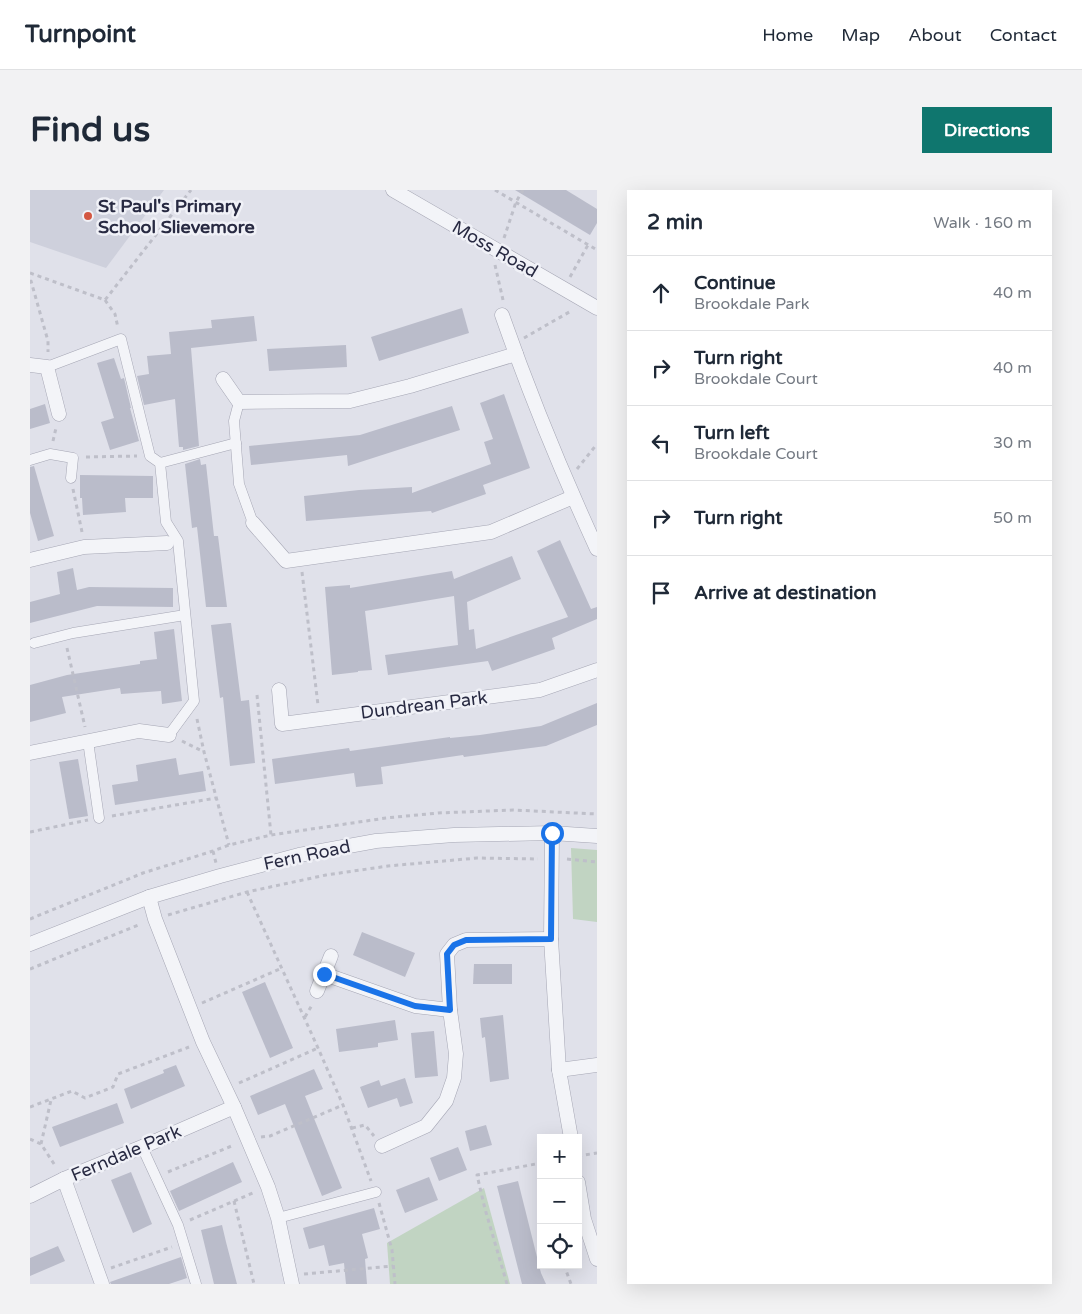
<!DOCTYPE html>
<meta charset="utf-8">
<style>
body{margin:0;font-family:"Varela Round",sans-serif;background:#f2f2f3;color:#1f2937}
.controls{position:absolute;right:15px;bottom:15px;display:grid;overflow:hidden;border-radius:0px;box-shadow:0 5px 20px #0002}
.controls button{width:45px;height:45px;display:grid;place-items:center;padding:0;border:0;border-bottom:1px solid #e0e1e3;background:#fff;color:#1f2937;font:25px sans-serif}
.stop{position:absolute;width:15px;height:15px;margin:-11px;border:4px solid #1a73e8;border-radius:50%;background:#fff}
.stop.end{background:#1a73e8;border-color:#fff;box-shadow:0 1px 5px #0008}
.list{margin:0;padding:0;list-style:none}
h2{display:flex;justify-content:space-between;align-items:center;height:65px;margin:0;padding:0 20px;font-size:21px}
h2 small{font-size:16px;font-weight:400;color:#747a83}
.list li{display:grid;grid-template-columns:32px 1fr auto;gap:15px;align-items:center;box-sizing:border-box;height:75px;padding:0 20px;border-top:1px solid #e0e1e3}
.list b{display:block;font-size:19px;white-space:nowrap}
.list p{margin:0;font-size:16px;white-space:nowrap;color:#747a83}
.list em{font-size:16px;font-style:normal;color:#747a83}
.icon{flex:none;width:28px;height:28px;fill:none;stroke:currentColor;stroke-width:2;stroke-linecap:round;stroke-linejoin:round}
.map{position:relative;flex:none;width:567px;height:1094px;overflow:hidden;border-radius:0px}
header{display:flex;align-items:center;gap:30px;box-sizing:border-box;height:70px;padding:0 25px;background:#fff;border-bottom:1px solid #e0e1e3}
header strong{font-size:24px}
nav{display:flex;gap:28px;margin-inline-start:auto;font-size:18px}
.intro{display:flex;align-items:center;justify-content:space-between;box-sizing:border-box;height:120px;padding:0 30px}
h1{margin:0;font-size:35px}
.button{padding:12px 22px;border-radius:0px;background:#0f766e;color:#fff;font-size:18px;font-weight:700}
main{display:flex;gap:30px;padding:0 30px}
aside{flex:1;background:#fff;border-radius:0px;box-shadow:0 5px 20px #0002}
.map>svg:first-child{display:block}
</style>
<header>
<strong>Turnpoint</strong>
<nav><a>Home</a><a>Map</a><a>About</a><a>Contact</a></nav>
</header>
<div class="intro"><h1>Find us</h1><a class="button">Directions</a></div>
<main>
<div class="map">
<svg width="567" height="1094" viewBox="0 0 567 1094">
<rect width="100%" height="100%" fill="#e0e1ea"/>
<path fill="#ced0dc" d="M0,0H134L76,78L0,52Z"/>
<g fill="#c1d4c2">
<path d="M541,658L567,660V732L543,729Z"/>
<path d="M454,998L480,1094H360L357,1053Z"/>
</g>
<g fill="#babcca">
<path d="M485,0H536L567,19V33L560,45Z"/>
<path d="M432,118L439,143L349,171L341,147Z"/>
<path d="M224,126L227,151L161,158L169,256L153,260V257H149L145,209L114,215L107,186L119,184L117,166L141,164L139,142L182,138L181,130Z"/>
<path d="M316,155L317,177L239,181L237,159Z"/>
<path d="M84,168L91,189L94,188L101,218H100L109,251L80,260L71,232L84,228L67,173Z"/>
<path d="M474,204L500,278L453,295L456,304L402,323L401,321L276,331L274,306L329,300L382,297V303L461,274L454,252L463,249L450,213Z"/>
<path d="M15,214L20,233L0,239V219Z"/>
<path d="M422,216L430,240L318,276L317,265L221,275L219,256L330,245Z"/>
<path d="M170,269L171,275L176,274L184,346H188L197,417H176L167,337L162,338L155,274Z"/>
<path d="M4,276L24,346L8,351L0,323V277Z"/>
<path d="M50,285L123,286V308H95L96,322L53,325L52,308H50Z"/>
<path d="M530,350L561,419L567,417V429L522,448L525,459L462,481L458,471L358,485L355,465L428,455L424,406L335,421L342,480L328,481V482L302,485L295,397L320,395V398L422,381L424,389L482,366L491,389L437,412L439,440L444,439L446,459L538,427L507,361Z"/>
<path d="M43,378L47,400L59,397L143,398V417L67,416L0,433V412L30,404L27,382Z"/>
<path d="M199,433H201L211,511L219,510L225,573L200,576L193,507L190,508L181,435Z"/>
<path d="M144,439L152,511L132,514L131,501L91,504L90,498L32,507L36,523L0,532V495L37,485L110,474V471L127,469L124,442Z"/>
<path d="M567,513V535L516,556L434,567L433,565L351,577L353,594L326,597L324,583L245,594L242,569L319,558L320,561L420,547V548L450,545L511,536Z"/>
<path d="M146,568L149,585L173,581L176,601L85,615L82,595L108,591L106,575Z"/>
<path d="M48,569L58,626L39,629L29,572Z"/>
<path d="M332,742L385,763L375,787L323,765Z"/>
<path d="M444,774H482V794H443Z"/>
<path d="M235,792L263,858L240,868L212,802Z"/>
<path d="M473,825L479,889L460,892L455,847L452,848L450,828Z"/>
<path d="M365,830L368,850L348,853V857L309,862L306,839Z"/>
<path d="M404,841L408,886L385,888L381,843Z"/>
<path d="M146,875L155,896L101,919L94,899L134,883L133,880Z"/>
<path d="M284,879L293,899L275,906L312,998L292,1006L255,914L228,925L220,906Z"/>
<path d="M375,888L383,913L370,917L367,908L338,918L330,897L349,890L351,896Z"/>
<path d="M87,913L94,933L30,957L22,937Z"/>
<path d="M456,935L462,955L440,961L435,941Z"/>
<path d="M428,957L437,980L409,991L400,968Z"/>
<path d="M203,972L212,992L149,1021L140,1001Z"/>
<path d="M101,982L122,1034L103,1043L81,990Z"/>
<path d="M399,987L408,1010L375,1023L366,1000Z"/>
<path d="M488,991L511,1083L516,1094H492L467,996Z"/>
<path d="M344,1018L350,1039L332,1044L338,1068L335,1069L337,1094H316L314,1073L299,1076L294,1055L279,1059L273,1038Z"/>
<path d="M192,1035L196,1052L207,1094H184L171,1040Z"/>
<path d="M28,1056L35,1071L0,1086V1068Z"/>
<path d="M151,1067L157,1088L139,1094H81L80,1092Z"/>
</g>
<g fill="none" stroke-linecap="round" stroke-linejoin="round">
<defs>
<g id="pedestrian">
<path d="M17,177L91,149L120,266L130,273L136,332L148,351L164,511L139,545"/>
<path d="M209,212L204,231L209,294L223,333"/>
<path d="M0,270L20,264L43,268L41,288"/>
<path d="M130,273L206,253"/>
<path d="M4,453L43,443L155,425"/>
<path d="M58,551L69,628"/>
<path d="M112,957L148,1035L166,1094"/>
<path d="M248,1028L346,1002"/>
</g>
<g id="minor">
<path d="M363,0L567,118"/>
<path d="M472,125C500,205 532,283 567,359"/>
<path d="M0,175L17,177L29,224"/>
<path d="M193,189L209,212L320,211L380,196L486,164"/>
<path d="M223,333L256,371L461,342L543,307"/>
<path d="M0,370L54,357L137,353"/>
<path d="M249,500L252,534L510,500L567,480"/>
<path d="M0,563L109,541L139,545"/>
<path d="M522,643L521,749L529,880L541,948"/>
<path d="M119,707L125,729L173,852L204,917L238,997L248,1028L262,1094"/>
<path d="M0,754L119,707L190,686L269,665L346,651L424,645L522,643L567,646"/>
<path d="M294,784L385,816L420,820"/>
<path d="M287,801L301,766"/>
<path d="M529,880L567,875"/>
<path d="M352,956L396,936L416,911L424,888L426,864L420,820L417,764L424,755L436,750L521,749"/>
<path d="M548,992L554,1029L567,1069"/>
<path d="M0,1006L34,989"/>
<path d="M72,1094L34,989L112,957L204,917"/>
</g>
</defs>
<use href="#pedestrian" stroke="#a5a6b4" stroke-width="11"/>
<use href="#minor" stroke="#a5a6b4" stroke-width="15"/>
<g stroke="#bebfc9" stroke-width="3" stroke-dasharray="4 4" stroke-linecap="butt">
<path d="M465,0L567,60"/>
<path d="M474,48L486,12L493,0"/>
<path d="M465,75L473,110"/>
<path d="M0,83L75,110L161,0"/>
<path d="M540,87L558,55"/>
<path d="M0,92L1,91L18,151V162"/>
<path d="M75,110L85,124L88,138"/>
<path d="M494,148L541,121"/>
<path d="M23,251L26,238"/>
<path d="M56,267L107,266"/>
<path d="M547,279L567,254"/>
<path d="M43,299L52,342"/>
<path d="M272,382L288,515"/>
<path d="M37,458L55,537"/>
<path d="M227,505L241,645"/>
<path d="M167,529L174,562L199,655"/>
<path d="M152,551L174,562"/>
<path d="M82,626L186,608"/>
<path d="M0,642L58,630"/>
<path d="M183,661L186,673"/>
<path d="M537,669L567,672"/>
<path d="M217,702L288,858L313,915L341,991"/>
<path d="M138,725L217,702L296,685L358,676L447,668L508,669"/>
<path d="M0,729L113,683L183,661L199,655L241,645L356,628L408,623L483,620L567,624"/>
<path d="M0,779L111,734"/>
<path d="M172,813L252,778"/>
<path d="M275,827L282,815"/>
<path d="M209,893L288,858"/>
<path d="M0,917L42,901L55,908L83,897L88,884L159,857"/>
<path d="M322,938L335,935L344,946"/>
<path d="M231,947L240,946L313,915"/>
<path d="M0,949L11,954L26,977"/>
<path d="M11,954L21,910"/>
<path d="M548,966L567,963"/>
<path d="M509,974L511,982"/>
<path d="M138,982L204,955"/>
<path d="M204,1011L224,1094"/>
<path d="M349,1013L362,1060L365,1094"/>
<path d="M160,1030L225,1002"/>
<path d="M534,1075L541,1094"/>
<path d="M81,1078L142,1057"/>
<path d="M274,1084L363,1076"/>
<path d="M477,1094L455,1019L447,985L511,973"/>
</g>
<use href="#pedestrian" stroke="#f3f4f8" stroke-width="10"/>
<use href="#minor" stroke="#f3f4f8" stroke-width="14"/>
</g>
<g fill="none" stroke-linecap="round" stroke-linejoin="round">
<path stroke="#1a73e8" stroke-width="6" d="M294,784L385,816L420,820L417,764L424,755L436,750L521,749L522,643"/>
</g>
<circle fill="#d35742" stroke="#f0f1f7" stroke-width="2" cx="58" cy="26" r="5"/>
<g text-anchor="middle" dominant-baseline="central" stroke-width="5" stroke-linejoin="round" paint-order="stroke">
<g font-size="18" font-weight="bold" fill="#282a42" stroke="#f0f1f7" text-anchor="start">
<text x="68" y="16">St Paul's Primary<tspan x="68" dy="21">School Slievemore</tspan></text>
</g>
<g font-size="18" fill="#282a42" stroke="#f0f1f7">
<text transform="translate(465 59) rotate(30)">Moss Road</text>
<text transform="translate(394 515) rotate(-7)">Dundrean Park</text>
<text transform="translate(277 665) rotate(-12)">Fern Road</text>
<text transform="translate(96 963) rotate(-23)">Ferndale Park</text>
</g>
</g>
</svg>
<div class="controls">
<button>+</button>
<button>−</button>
<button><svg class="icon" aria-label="locate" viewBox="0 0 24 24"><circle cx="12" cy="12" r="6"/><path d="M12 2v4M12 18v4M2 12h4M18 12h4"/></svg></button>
</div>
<div class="stop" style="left:522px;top:643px"></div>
<div class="stop end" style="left:294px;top:784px"></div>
</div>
<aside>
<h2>2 min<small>Walk · 160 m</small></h2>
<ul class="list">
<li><svg class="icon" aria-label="ahead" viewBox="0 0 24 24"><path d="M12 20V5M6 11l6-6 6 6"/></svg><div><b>Continue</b><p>Brookdale Park</p></div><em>40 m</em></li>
<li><svg class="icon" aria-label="right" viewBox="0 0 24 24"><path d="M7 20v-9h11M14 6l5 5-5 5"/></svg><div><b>Turn right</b><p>Brookdale Court</p></div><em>40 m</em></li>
<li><svg class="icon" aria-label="left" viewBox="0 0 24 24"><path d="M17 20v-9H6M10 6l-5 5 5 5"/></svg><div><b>Turn left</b><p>Brookdale Court</p></div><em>30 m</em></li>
<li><svg class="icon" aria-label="right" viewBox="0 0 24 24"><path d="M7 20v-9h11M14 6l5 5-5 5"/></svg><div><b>Turn right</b></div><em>50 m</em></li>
<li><svg class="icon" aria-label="arrive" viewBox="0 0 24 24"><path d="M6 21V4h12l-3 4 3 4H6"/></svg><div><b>Arrive at destination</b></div></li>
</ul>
</aside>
</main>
